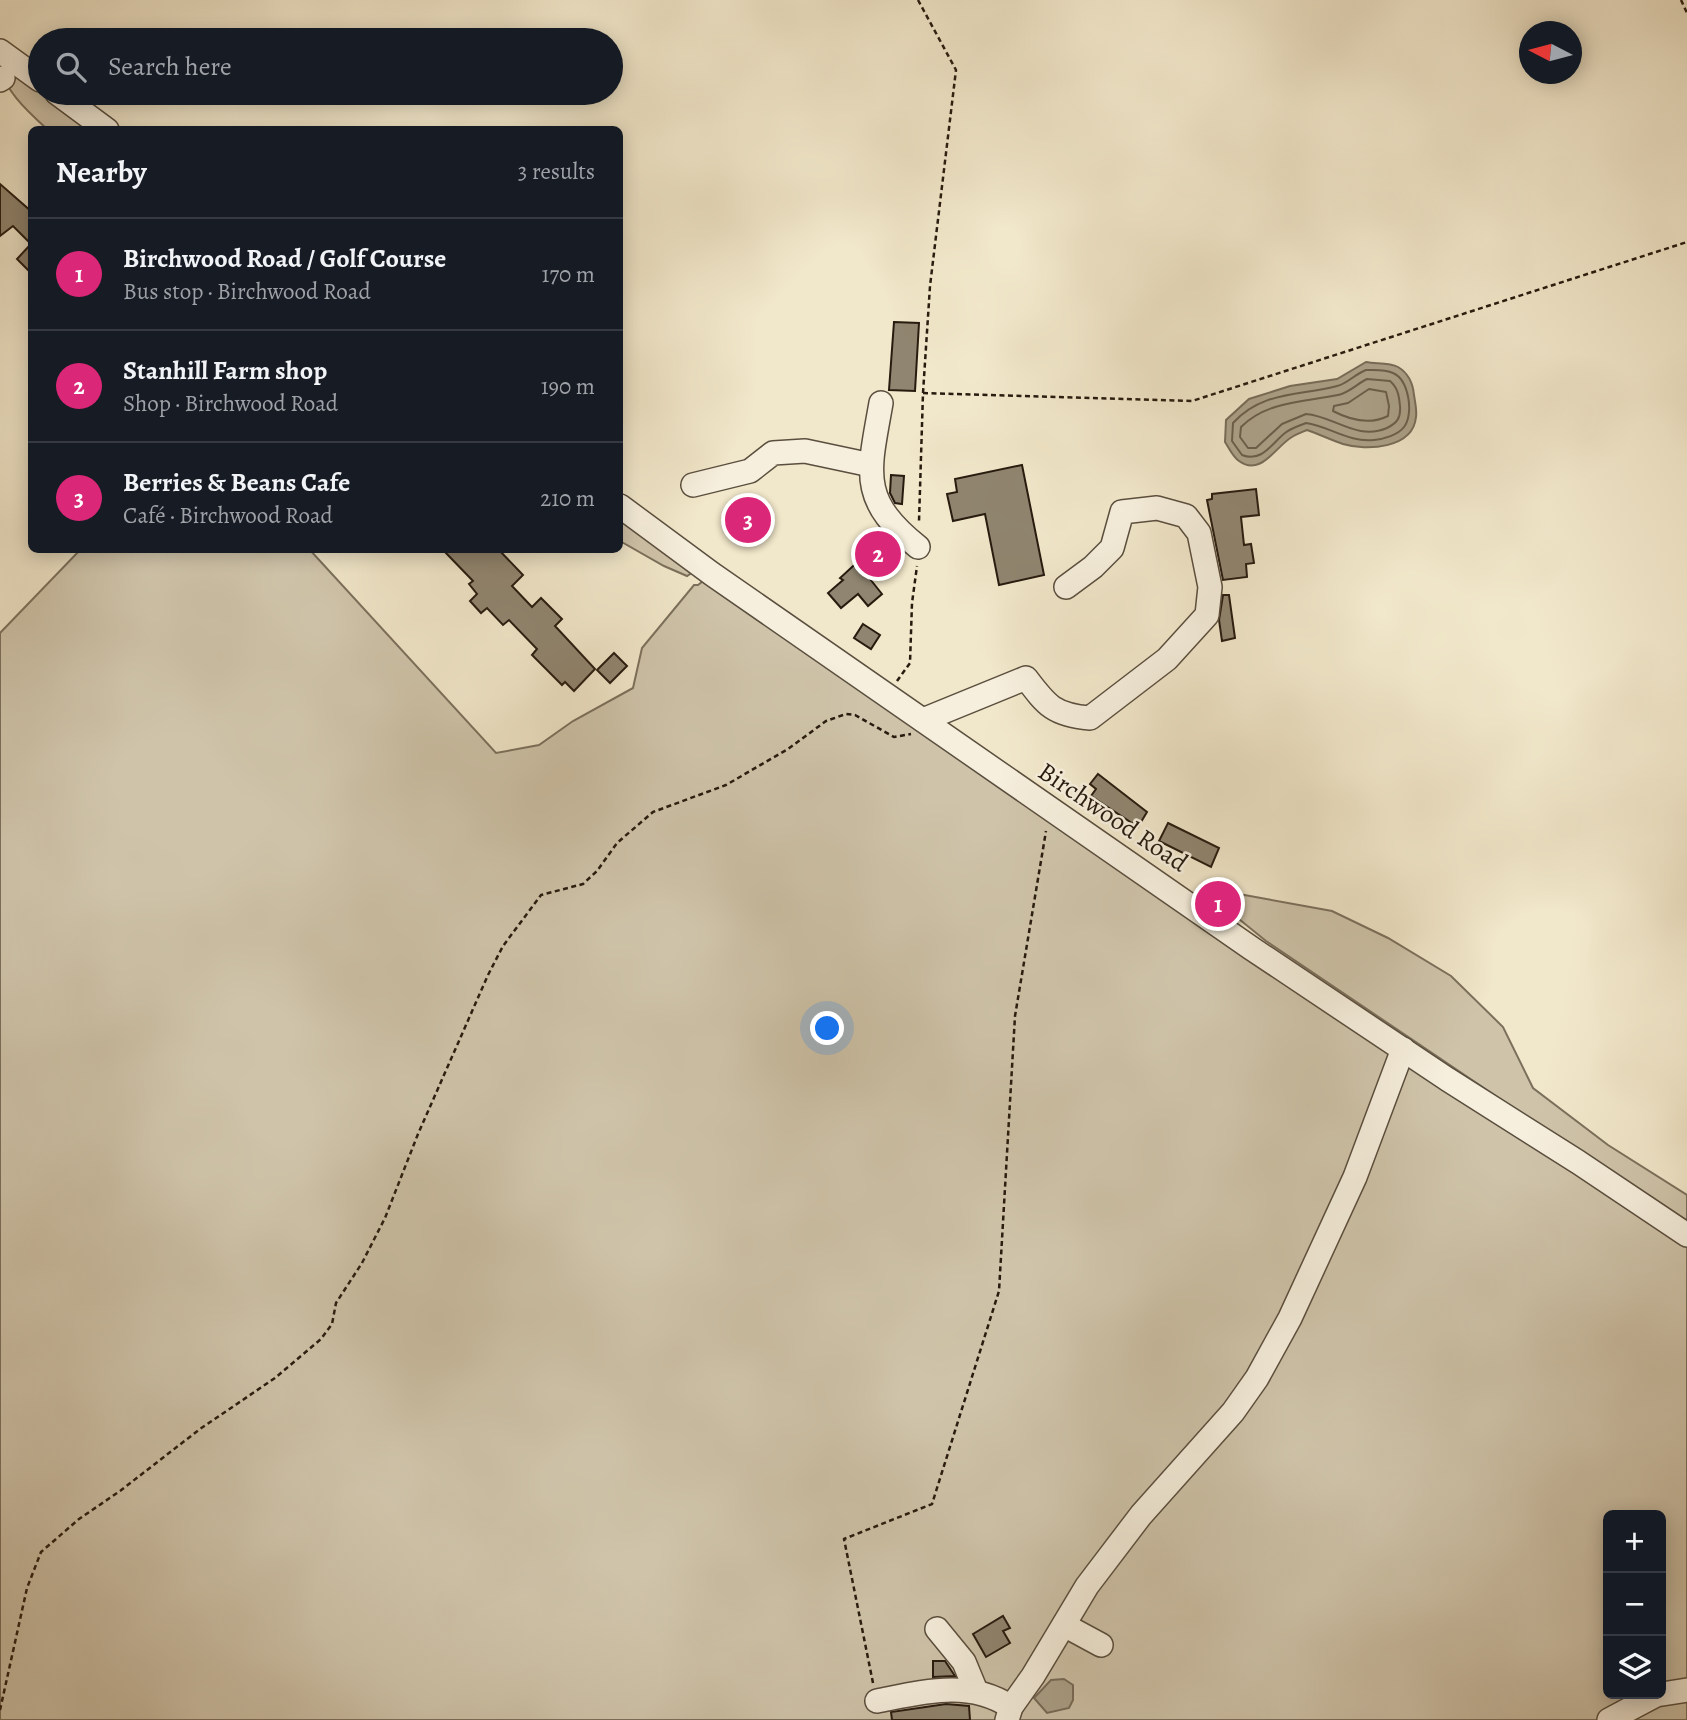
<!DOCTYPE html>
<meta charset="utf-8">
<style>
body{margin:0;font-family:Alegreya,serif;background:#20242c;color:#f1f3f6}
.controls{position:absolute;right:21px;bottom:21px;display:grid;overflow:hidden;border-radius:10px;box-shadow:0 4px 18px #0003}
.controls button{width:63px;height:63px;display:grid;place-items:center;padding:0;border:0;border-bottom:2px solid #363941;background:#171b24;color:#f1f3f6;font:35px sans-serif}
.compass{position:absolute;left:1519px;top:21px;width:63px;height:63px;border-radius:50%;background:#171b24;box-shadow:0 4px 18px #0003;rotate:276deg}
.you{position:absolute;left:828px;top:1029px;width:24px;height:24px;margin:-18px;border:5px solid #fff;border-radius:50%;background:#1a73e8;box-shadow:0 0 0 10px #1a73e833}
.badge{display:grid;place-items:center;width:46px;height:46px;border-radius:50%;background:#db2777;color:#fff;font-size:23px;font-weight:700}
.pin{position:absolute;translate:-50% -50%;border:4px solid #fff;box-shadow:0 2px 7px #0006}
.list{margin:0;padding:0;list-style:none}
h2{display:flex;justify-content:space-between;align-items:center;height:91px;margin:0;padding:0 28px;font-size:30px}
h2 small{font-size:23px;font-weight:400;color:#9ea1a6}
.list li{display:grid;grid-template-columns:46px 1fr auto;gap:21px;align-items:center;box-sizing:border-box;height:112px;padding:0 28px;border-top:2px solid #363941}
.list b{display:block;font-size:26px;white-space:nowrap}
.list p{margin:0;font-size:23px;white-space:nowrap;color:#9ea1a6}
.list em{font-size:23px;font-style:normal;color:#9ea1a6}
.icon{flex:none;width:38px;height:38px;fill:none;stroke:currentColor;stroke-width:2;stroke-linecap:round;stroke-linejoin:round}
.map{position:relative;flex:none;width:1687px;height:1720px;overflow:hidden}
.search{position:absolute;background:#171b24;box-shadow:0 4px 18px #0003;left:28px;top:28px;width:595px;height:77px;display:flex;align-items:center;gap:18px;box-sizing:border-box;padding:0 24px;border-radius:38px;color:#9ea1a6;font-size:26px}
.panel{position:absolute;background:#171b24;box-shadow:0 4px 18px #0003;left:28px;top:126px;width:595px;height:427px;border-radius:10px}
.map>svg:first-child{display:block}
</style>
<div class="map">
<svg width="1687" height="1720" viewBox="0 0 1687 1720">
<rect width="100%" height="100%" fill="#f1e7ca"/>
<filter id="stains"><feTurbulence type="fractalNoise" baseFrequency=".00286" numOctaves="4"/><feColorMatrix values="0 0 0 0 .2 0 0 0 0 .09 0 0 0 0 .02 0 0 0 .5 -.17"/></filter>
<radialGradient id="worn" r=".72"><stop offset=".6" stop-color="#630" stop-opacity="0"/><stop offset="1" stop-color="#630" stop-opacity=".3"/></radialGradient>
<g fill="#cfc4aa" stroke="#7b705c" stroke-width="2" fill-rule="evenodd">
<path d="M0,60L40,81V93H56L106,129H47C28,112 0,87 0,60Z"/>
<path d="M620,520L693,572L687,576L664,566L620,541Z"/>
<path d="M80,550H310L496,753L539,745L573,721L633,688L642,648L694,585H698L712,574L1687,1235V1720H0V633ZM1608,1515H1661V1694H1608Z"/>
<path d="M1239,894L1332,911L1388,938L1451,976L1503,1027L1533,1088L1608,1145L1687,1195V1225L1266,941L1213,898Z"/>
</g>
<g fill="#aca28a" stroke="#776c59" stroke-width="2">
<path d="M1366,362C1376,364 1389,362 1398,367C1408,373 1413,384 1414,395C1415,402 1417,410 1416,417C1413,449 1366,451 1343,444C1331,440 1319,434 1307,430C1302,432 1296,434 1292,437C1276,446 1261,477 1239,461C1233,457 1229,448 1225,442L1226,420L1249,399L1290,386L1337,379Z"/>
<path d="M1064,1679L1073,1685V1700L1069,1708L1047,1713L1034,1698L1051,1680Z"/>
</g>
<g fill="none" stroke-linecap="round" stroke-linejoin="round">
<g stroke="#6a5e4c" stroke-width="2">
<path d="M1366,370C1374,370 1385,369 1393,373C1409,380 1414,414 1404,427C1398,435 1384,439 1374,440C1349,443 1329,426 1306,423C1299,426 1291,428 1285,433C1272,443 1262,463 1242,455L1232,441L1233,423C1262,391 1299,396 1337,386C1347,384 1355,374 1366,370Z"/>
<path d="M1367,379L1390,381C1398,388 1399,396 1400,406C1401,418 1397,423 1387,428C1357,441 1334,416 1306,414L1282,424L1256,448H1248L1240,437L1241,427C1267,401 1304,402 1338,395C1349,393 1358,383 1367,379Z"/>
<path d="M1369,389L1386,392L1389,406L1388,416C1370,425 1350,420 1333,411L1334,406L1348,403Z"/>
</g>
</g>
<g fill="#908570" stroke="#271b0f" stroke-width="2">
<path d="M0,184L32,212V274L17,259L31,244L13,226L0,236Z"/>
<path d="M894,322L919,323L915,391L889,390Z"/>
<path d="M1022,465L1044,575L999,585L985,514L953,521L947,494L957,492L955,479Z"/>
<path d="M891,475L904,476L902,504L895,503L890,493Z"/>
<path d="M1256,489L1259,515L1241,517L1244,545L1251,544L1254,563L1246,564L1247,577L1223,580L1207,500L1212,499V494Z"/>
<path d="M745,513L764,526L755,539L736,526Z"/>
<path d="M877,544L888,555L866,574L882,594L868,606L858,594L841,608L828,593L843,580L840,578Z"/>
<path d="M443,550H499L523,575L512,586L532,607L541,598L562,619L555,626L595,669L574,691L565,682L562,685L532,655L537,649L509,620L503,625L487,608L481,613L470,601L477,594L469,584L473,581Z"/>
<path d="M1223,595H1229L1235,638L1222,641L1219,620Z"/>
<path d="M863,624L880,635L871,649L854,638Z"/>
<path d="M614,653L627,666L610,683L597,670Z"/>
<path d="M1098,774L1147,812L1138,827L1091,796L1096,789L1090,784Z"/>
<path d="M1168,823L1219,848L1211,867L1159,841Z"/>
<path d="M1003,1616L1010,1628L1003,1631L1010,1643L986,1657L973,1634Z"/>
<path d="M933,1661H945L955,1676L933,1677Z"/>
<path d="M946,1704L969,1706L970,1720H892L891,1712Z"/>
</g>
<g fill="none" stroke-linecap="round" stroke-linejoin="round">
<defs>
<g id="minor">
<path d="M0,51L40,80"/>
<path d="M0,80L3,78"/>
<path d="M57,93L107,130"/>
<path d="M881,403C869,472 858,499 918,547"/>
<path d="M693,485L750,471L773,453L805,451L871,465"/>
<path d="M620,506L712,574L1251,948L1447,1079L1578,1162L1687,1235"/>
<path d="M923,720L1026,678C1047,706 1054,715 1090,718L1167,659L1207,615L1210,587L1199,533L1186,516L1157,508L1122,512L1112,548L1093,567L1066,587"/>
<path d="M1064,1625L1101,1645"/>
<path d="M937,1629L964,1662L976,1691"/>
<path d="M877,1701C923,1692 969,1679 1011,1707"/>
<path d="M1007,1720L1011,1707L1033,1676L1087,1586L1141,1515L1233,1412L1257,1378L1290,1318L1355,1177L1403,1049"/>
<path d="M1609,1720L1656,1695L1687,1690"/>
</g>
</defs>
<use href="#minor" stroke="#5a4e3e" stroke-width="26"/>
<g stroke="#271b0f" stroke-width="2.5" stroke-dasharray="5 3.5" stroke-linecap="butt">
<path d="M918,0L956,70L930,286L923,393L919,521"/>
<path d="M1681,0L1687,13"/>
<path d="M923,393L1192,401L1687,242"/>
<path d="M897,681L910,663L912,603L917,566"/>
<path d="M873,1683L844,1539L932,1504L999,1291L1015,1016L1046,831"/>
<path d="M0,1710L27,1588L41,1552L79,1519L120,1491L200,1429L275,1378L321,1339L332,1324L336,1303L362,1263L385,1218L418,1134L488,975L503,946L541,895L583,884L597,871L617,843L653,812L726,785L788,749L826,721L846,714L855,715L894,737L911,734"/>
</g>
<use href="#minor" stroke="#f6efdd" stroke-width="23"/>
</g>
<g text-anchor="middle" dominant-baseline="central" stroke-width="5" stroke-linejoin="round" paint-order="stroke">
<g font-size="26" fill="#271b0f" stroke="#f6efdd">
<text transform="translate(1113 817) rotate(34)">Birchwood Road</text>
</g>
</g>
<rect width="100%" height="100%" filter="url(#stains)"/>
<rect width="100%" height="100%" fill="url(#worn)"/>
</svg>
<div class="controls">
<button>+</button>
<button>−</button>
<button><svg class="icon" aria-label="layers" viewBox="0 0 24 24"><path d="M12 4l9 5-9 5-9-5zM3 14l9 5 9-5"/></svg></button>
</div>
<svg class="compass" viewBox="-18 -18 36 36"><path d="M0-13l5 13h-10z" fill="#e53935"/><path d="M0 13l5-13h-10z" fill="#9ea1a6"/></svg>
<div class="you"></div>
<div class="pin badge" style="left:1218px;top:904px">1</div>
<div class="pin badge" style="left:878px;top:554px">2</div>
<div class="pin badge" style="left:748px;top:520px">3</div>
<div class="search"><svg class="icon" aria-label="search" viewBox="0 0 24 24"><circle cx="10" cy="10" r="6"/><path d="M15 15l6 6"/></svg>Search here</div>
<section class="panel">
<h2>Nearby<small>3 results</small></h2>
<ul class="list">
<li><span class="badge">1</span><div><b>Birchwood Road / Golf Course</b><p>Bus stop · Birchwood Road</p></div><em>170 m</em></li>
<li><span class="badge">2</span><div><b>Stanhill Farm shop</b><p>Shop · Birchwood Road</p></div><em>190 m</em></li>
<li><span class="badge">3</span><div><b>Berries &amp; Beans Cafe</b><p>Café · Birchwood Road</p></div><em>210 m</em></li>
</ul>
</section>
</div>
